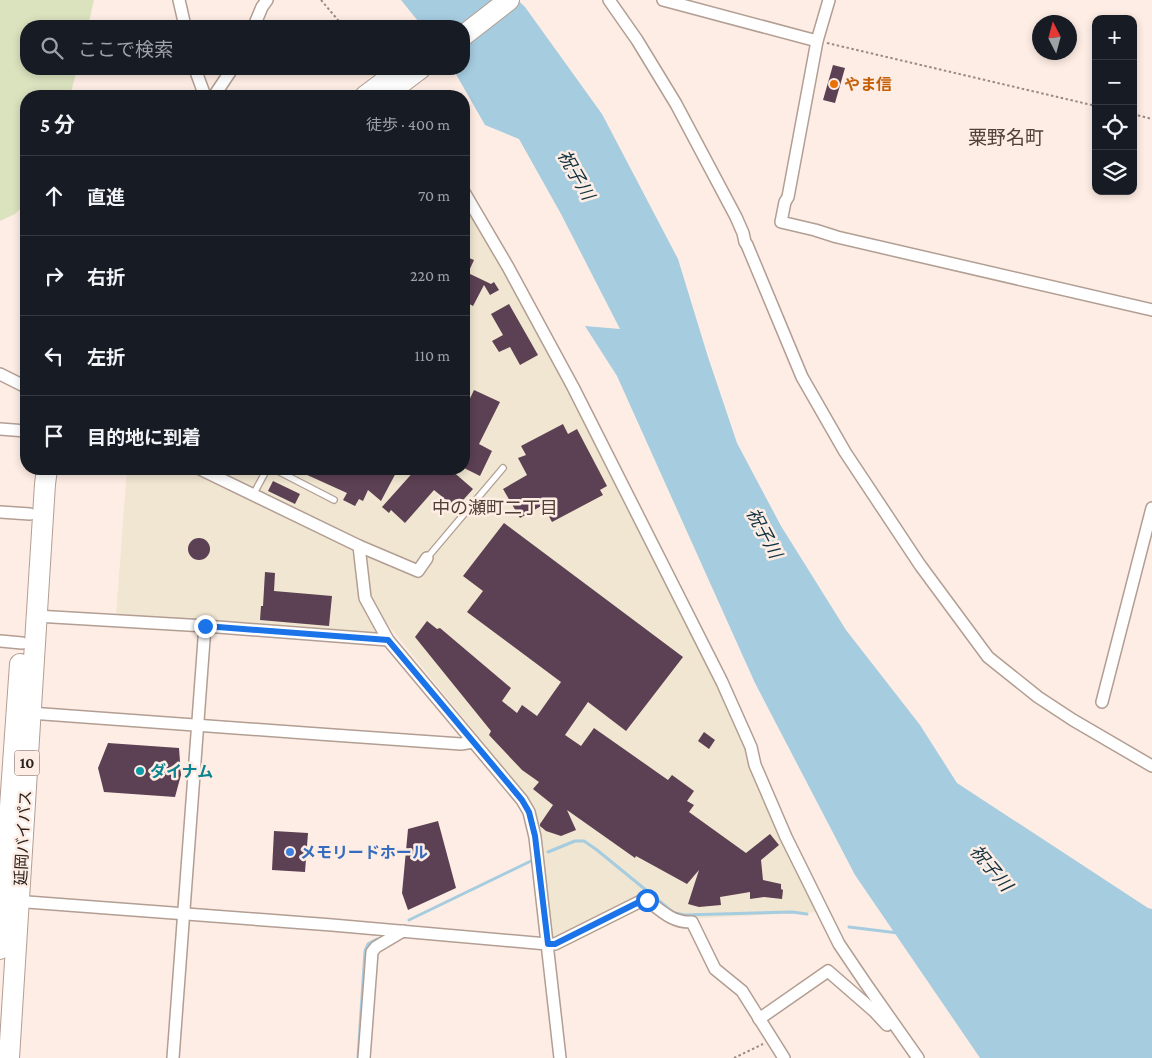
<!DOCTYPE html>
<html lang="ja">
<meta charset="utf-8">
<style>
body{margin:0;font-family:"Crimson Pro","Noto Sans JP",serif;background:#20242c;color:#f1f3f6}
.controls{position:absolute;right:15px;top:15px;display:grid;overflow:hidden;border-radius:10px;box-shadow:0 2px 8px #0003}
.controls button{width:45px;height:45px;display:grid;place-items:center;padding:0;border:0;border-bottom:1px solid #363941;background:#171b24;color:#f1f3f6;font:25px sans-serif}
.compass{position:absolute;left:1032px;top:15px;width:45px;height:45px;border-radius:50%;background:#171b24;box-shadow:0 2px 8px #0003;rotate:354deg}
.stop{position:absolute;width:15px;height:15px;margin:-11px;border:4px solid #1a73e8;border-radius:50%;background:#fff}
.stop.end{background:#1a73e8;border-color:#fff;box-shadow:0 1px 5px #0008}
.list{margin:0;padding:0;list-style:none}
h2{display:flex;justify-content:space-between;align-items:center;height:65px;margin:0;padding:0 20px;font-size:21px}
h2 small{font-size:16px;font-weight:400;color:#9ea1a6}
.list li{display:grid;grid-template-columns:32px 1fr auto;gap:15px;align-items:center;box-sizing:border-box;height:80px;padding:0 20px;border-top:1px solid #363941}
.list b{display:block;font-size:19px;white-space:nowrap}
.list em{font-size:16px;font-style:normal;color:#9ea1a6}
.icon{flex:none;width:28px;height:28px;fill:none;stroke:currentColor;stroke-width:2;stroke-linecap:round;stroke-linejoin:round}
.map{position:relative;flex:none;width:1152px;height:1058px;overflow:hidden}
.search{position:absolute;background:#171b24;box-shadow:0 2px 8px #0003;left:20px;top:20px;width:450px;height:55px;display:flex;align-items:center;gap:12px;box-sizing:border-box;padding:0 18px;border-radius:20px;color:#9ea1a6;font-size:19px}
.panel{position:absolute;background:#171b24;box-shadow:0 2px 8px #0003;left:20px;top:90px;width:450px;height:385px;border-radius:20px}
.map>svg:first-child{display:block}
</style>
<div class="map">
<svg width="1152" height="1058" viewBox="0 0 1152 1058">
<rect width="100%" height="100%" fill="#feede4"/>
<g fill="#f0e6d1">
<path d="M464,201L484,234L626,499L728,708L818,912L684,919L644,894L552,941L536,821L532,803L377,611L372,599L360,539L215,469H464Z"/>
<path d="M127,469H188L346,545L352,551L360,597L368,616L378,629L373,635L116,616Z"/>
</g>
<path fill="#dbe2be" d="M0,0H94L88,26H26V69H77L70,96H26V203L15,214L0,221Z"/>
<path fill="#a6cce0" d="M401,0H518L525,7L602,114L678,259L708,357L737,443L781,526L846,630L920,725L957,783L1148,908L1152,909V1058H980L855,875L755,683L617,376L585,326L620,329L561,214L519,139L485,125L453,69H464V26H422Z"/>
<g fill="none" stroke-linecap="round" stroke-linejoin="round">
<g stroke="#a6cce0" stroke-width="3">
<path d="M548,852L575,841H584L597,850L674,913L685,915L792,912L807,914"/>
<path d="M409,920L531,861"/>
<path d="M849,927L898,933"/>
<path d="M358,1058L365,951L368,944L377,939"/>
</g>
</g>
<g fill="#5c4053">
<path d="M833,65L845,68L835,103L823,100Z"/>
<path d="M464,256L474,260L468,273L491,284L494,282L499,290L490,295L484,285L473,306L464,301Z"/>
<path d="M509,304L538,355L520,365L510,347L499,352L492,341L503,335L491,314Z"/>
<path d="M474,390L500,402L479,444L492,451L480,476L464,468V411Z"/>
<path d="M563,424L568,434L577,429L607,486L600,490L603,495L552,522L543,505L520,518L503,489L527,475L518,458L526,455L521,446Z"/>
<path d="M294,469H398L381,501L368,490L363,501L359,499L355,506L343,500L347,493Z"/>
<path d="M416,469H450L473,489L456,508L434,490L405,523L391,510L389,513L382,507Z"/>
<path d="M273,481L300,494L295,504L268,491Z"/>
<path d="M504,523L683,657L626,731L588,702L565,735L581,746L594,728L668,780L672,775L694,791L687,801L694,805L689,812L746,853L770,834L779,845L761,860L763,880L781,884V889L783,890L782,899L764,897L750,899V892L720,897L721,905L699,907L688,904L699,870L687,884L636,856L635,858L567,810L576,830L561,836L546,831L540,826V824L553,805L533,789L539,782L522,770L489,735L491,731L415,637L427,621L437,629L440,628L511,688L502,701L517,713L522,705L537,716L561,682L467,612L483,591L463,576Z"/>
<circle cx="199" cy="549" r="11"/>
<path d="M265,572L275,573L274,591L332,596L329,626L260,620L261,606H263Z"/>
<path d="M704,732L715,740L709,749L698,741Z"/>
<path d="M108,743L179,748L181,775L175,797L104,792L98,768Z"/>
<path d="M438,821L456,888L408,910L402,893L408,829Z"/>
<path d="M274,831L308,833L305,872L272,870Z"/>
</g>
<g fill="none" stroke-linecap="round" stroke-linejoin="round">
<defs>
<g id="service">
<path d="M274,469L334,500"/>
<path d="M253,495L267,469"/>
<path d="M427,558L503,468"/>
</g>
<g id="minor">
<path d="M179,0L185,26"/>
<path d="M609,0L637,40L676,104L736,217L743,233L745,242L747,245L802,377L845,452L920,565L988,657L1038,697L1073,720L1152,766"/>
<path d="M663,0L817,41"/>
<path d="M829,0L817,41L788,197L785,202L781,222L815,230L837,237L1152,310"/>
<path d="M254,26L262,7L267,0"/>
<path d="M195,69L205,96"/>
<path d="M214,96L232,69"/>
<path d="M464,192L508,267L573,387L722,682L751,747L755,765L786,837L839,944L866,984L918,1058"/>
<path d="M0,374L26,387"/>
<path d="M0,429L26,431"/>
<path d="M200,469L359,546L365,598L388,640L522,800L529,812L535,837L560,1058"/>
<path d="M0,512L30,514"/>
<path d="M359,546L418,571L427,558"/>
<path d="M36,616L205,626L388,640"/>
<path d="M0,641L22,643"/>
<path d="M1102,702L1152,508"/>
<path d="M30,713L319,734L461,744L473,742"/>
<path d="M14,901L332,925L547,944H555L643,900H647C661,911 673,923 692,922L715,969L742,991L784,1058"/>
<path d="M759,1019L828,971L874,1011L887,1025"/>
<path d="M173,1058L205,626"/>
<path d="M364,1058L372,952L376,947L403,931"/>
</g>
<g id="trunk">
<path d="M464,35L509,0"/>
<path d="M392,90L420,69"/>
<path d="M365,96L401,69"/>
<path d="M0,949L20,664"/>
<path d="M9,1058L45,484L47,469"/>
</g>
</defs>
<use href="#service" stroke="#b29e93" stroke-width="8"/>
<use href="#minor" stroke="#b29e93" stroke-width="14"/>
<use href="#trunk" stroke="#b29e93" stroke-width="22"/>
<g stroke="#978a84" stroke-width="2" stroke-dasharray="2.5 2.5" stroke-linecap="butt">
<path d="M321,0L343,26"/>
<path d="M827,43L1096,106"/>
<path d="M1133,114L1152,119"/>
<path d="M734,1058L763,1044"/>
</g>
<use href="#service" stroke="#fff" stroke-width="5.5"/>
<use href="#minor" stroke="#fff" stroke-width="11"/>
<use href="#trunk" stroke="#fff" stroke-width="20"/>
</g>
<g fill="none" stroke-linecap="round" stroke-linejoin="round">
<path stroke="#1a73e8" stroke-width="6" d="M205,626L388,640L522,800L529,812L535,836L548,944H555L643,900H647"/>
</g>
<circle fill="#e8710a" stroke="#feede4" stroke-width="2" cx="834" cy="84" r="5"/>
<circle fill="#0f9aa8" stroke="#feede4" stroke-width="2" cx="140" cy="771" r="5"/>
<circle fill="#3f7fe0" stroke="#feede4" stroke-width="2" cx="290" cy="852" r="5"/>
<g text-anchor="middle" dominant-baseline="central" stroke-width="5" stroke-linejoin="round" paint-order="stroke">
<rect fill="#feede4" stroke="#6a5f59" stroke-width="1" x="14.5" y="750.5" width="25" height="25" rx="4"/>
<g font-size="15" font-weight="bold" fill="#2a221e">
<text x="27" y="763">10</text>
</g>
<g font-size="16" font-weight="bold" fill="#c56008" stroke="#feede4" text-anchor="start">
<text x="844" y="84">やま信</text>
</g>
<g font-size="16" font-weight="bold" fill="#0d838f" stroke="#feede4" text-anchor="start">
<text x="150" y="771">ダイナム</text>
</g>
<g font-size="16" fill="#2a221e" stroke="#feede4">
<text transform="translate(23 838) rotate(-87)">延岡バイパス</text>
</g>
<g font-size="16" font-weight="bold" fill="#366cbe" stroke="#feede4" text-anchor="start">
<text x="300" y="852">メモリードホール</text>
</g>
<g font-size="18" font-style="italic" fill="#0f3140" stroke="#feede4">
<text transform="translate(576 175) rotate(60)">祝子川</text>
<text transform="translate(764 533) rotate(62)">祝子川</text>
<text transform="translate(991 868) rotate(50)">祝子川</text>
</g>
<g font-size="18" fill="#514036" stroke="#feede4">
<text x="495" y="508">中の瀬町二丁目</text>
</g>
<g font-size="19" fill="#514036" stroke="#feede4">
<text x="1006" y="137">粟野名町</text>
</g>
</g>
</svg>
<div class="controls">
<button>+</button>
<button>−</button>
<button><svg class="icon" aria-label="locate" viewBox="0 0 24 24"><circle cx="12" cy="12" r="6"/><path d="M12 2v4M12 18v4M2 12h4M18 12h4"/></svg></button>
<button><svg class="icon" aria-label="layers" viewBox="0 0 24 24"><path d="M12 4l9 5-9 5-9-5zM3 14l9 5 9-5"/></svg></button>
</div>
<svg class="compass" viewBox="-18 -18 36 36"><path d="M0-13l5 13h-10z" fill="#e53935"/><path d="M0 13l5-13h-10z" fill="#9ea1a6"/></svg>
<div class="stop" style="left:647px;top:900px"></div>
<div class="stop end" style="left:205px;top:626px"></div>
<div class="search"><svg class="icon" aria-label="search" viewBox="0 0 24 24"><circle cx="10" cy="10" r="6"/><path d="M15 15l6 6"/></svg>ここで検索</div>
<section class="panel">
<h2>5 分<small>徒歩 · 400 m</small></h2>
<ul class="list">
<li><svg class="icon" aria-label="ahead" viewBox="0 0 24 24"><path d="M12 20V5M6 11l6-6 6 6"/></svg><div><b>直進</b></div><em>70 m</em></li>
<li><svg class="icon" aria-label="right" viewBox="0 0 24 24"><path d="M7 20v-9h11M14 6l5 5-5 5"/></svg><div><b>右折</b></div><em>220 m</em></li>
<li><svg class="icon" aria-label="left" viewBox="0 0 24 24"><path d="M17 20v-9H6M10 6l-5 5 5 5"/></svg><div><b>左折</b></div><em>110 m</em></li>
<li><svg class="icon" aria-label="arrive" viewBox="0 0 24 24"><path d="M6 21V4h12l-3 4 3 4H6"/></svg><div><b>目的地に到着</b></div></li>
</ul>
</section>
</div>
